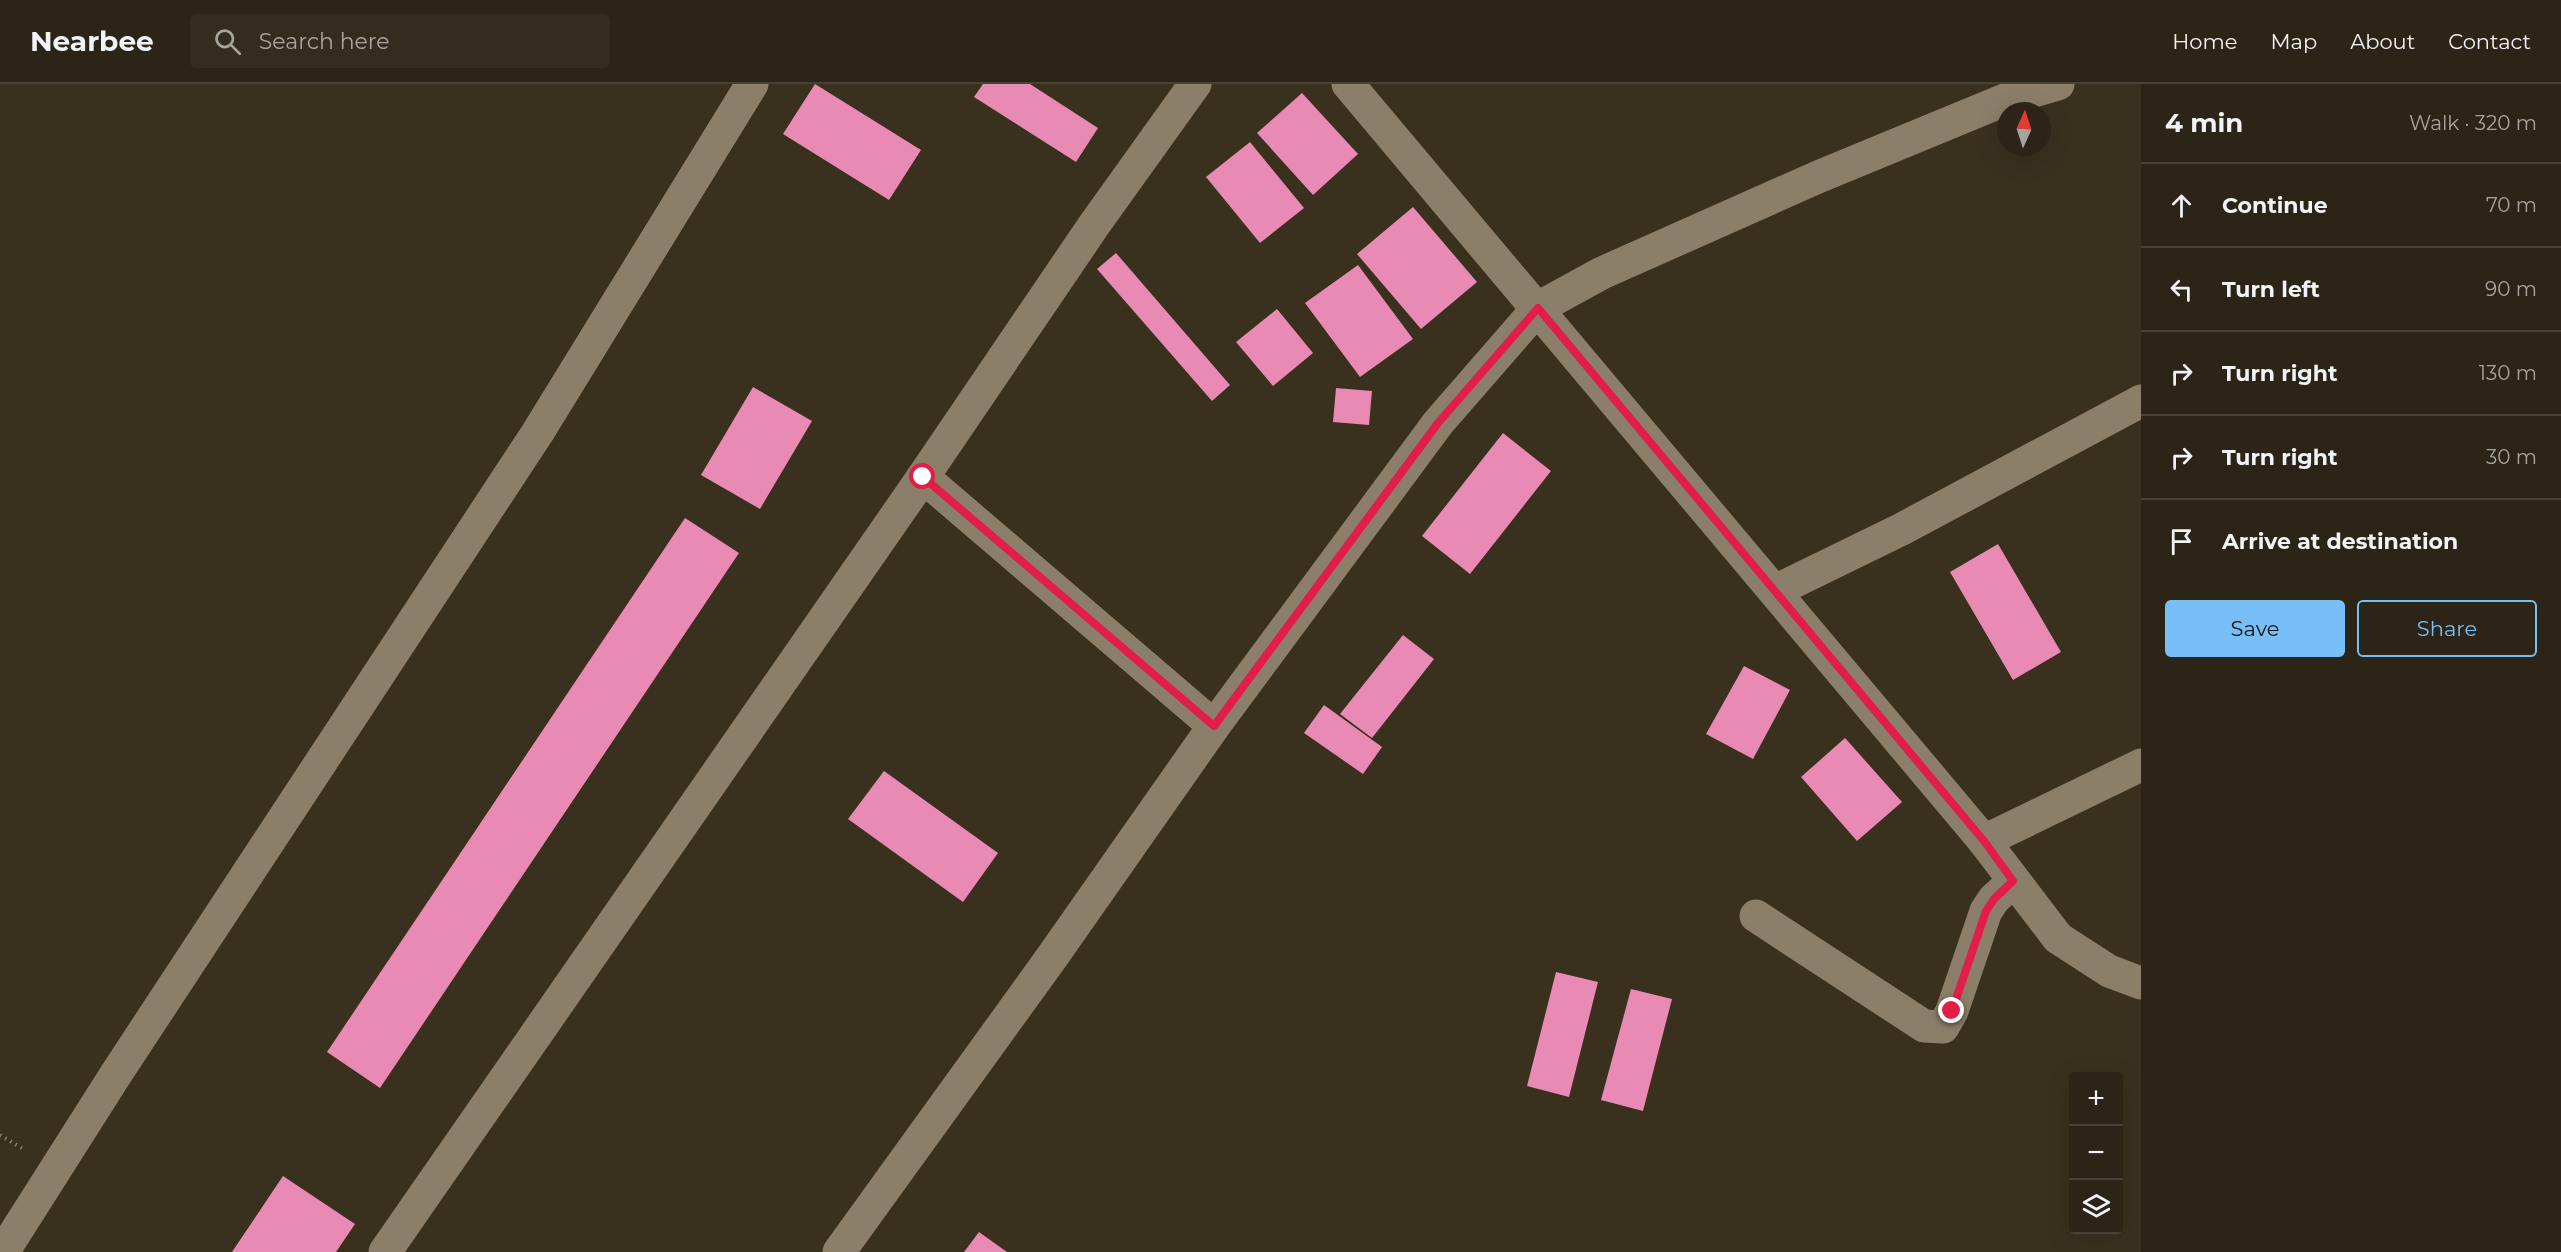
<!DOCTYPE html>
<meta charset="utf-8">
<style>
body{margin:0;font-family:Montserrat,sans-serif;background:#342c1f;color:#f1f3f6}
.controls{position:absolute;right:18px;bottom:18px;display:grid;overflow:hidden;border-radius:6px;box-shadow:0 6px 24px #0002}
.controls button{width:54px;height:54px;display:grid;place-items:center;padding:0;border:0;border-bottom:2px solid #484135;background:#2c2416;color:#f1f3f6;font:30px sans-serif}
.compass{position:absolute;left:1997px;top:18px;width:54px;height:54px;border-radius:50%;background:#2c2416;box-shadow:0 6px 24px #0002;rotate:3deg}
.stop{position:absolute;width:18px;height:18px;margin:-14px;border:4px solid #e11d48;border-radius:50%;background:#fff}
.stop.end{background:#e11d48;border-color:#fff;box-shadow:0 2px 6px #0008}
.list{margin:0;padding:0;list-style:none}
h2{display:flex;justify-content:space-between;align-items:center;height:78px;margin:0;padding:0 24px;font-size:26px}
h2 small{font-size:20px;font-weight:400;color:#a6a4a1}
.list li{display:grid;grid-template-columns:39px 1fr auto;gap:18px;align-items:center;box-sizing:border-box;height:84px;padding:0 24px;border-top:2px solid #484135}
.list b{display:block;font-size:22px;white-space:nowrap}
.list em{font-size:20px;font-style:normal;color:#a6a4a1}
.actions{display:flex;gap:12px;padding:18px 24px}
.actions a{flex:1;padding:14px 0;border:2px solid #78bff8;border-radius:6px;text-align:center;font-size:21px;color:#78bff8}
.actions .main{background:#78bff8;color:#111}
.icon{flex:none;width:33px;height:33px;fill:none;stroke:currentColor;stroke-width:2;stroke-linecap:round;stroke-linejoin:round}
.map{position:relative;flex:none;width:2141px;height:1168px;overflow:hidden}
header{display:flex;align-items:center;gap:36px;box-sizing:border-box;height:84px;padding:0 30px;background:#2c2416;border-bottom:2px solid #484135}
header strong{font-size:28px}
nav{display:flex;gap:33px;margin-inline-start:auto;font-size:21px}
.search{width:420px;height:54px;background:#342c1f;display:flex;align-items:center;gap:15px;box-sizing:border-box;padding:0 21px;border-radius:6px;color:#a6a4a1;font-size:22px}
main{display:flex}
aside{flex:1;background:#2c2416}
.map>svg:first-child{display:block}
</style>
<header>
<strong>Nearbee</strong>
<div class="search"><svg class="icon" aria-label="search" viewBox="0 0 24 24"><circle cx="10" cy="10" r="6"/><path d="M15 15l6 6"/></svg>Search here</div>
<nav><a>Home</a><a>Map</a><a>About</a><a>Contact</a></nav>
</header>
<main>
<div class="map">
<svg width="2141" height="1168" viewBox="0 0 2141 1168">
<rect width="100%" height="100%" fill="#3a301e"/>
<g fill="#e88ab4">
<path d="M815,0L921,66L889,116L783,50Z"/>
<path d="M983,0H1030L1098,44L1076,78L974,13Z"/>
<path d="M1302,9L1358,70L1313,111L1257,49Z"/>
<path d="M1250,58L1304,124L1260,159L1206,93Z"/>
<path d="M1413,123L1477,198L1421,245L1357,170Z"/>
<path d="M1116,169L1230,301L1212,317L1097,185Z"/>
<path d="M1358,181L1413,255L1360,293L1305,219Z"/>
<path d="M1277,225L1313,269L1273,302L1236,258Z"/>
<path d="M753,303L812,337L760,425L701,391Z"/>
<path d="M1336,304L1372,307L1369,341L1333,338Z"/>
<path d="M1503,349L1551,387L1470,490L1422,452Z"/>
<path d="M685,434L739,469L380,1004L327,968Z"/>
<path d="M1998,460L2061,568L2013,596L1950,488Z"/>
<path d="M1403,551L1434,575L1372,654L1340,630Z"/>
<path d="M1744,582L1790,606L1753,675L1706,650Z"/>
<path d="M1324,621L1382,663L1363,690L1304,649Z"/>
<path d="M1845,654L1902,718L1857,757L1801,693Z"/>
<path d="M884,687L998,769L963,818L848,735Z"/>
<path d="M1556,888L1598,898L1569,1013L1527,1002Z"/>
<path d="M1631,905L1672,915L1643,1027L1601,1016Z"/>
<path d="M283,1092L355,1140L336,1168H232Z"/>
<path d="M979,1148L1007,1168H964Z"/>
</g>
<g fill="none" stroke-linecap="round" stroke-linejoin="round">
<path stroke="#887f70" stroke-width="4" stroke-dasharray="1.5 4.5" stroke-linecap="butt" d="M0,1051L25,1066"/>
<g stroke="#8b7f6a" stroke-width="33">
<path d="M1348,0L1984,757L2058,854L2109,887L2141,899"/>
<path d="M923,393L1214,642"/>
<path d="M1775,507L1902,445L2141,317"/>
<path d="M1984,757L2141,681"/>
<path d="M1756,832L1924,942L1943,943L1952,927L1986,827L1994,815L2014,797"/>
<path d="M3,1168L116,990L538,348L752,0"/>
<path d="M385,1168L923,393L1094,141L1195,0"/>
<path d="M839,1168L1052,873L1214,642L1438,339L1538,224L1602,189L1818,93L2007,15L2058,0"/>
</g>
</g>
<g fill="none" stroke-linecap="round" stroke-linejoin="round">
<path stroke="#e11d48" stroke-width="8" d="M923,393L1214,642L1438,339L1538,224L1984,757L2013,797L1994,815L1986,827L1952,927"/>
</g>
</svg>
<div class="controls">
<button>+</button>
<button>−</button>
<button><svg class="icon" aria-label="layers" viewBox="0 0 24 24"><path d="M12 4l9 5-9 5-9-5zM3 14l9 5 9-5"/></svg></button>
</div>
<svg class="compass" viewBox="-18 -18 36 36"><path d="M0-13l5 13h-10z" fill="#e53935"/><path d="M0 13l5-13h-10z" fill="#a6a4a1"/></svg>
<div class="stop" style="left:923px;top:393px"></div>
<div class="stop end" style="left:1952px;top:927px"></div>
</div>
<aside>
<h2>4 min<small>Walk · 320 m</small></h2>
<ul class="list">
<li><svg class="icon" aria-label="ahead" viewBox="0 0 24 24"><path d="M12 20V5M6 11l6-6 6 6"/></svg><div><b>Continue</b></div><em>70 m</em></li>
<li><svg class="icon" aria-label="left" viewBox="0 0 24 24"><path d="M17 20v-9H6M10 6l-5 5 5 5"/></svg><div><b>Turn left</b></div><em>90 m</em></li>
<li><svg class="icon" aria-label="right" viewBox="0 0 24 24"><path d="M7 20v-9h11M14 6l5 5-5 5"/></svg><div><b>Turn right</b></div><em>130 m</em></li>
<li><svg class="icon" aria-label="right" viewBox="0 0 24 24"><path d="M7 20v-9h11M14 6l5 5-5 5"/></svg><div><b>Turn right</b></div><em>30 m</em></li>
<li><svg class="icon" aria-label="arrive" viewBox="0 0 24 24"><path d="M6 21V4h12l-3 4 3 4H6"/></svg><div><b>Arrive at destination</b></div></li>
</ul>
<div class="actions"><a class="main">Save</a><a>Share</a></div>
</aside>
</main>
